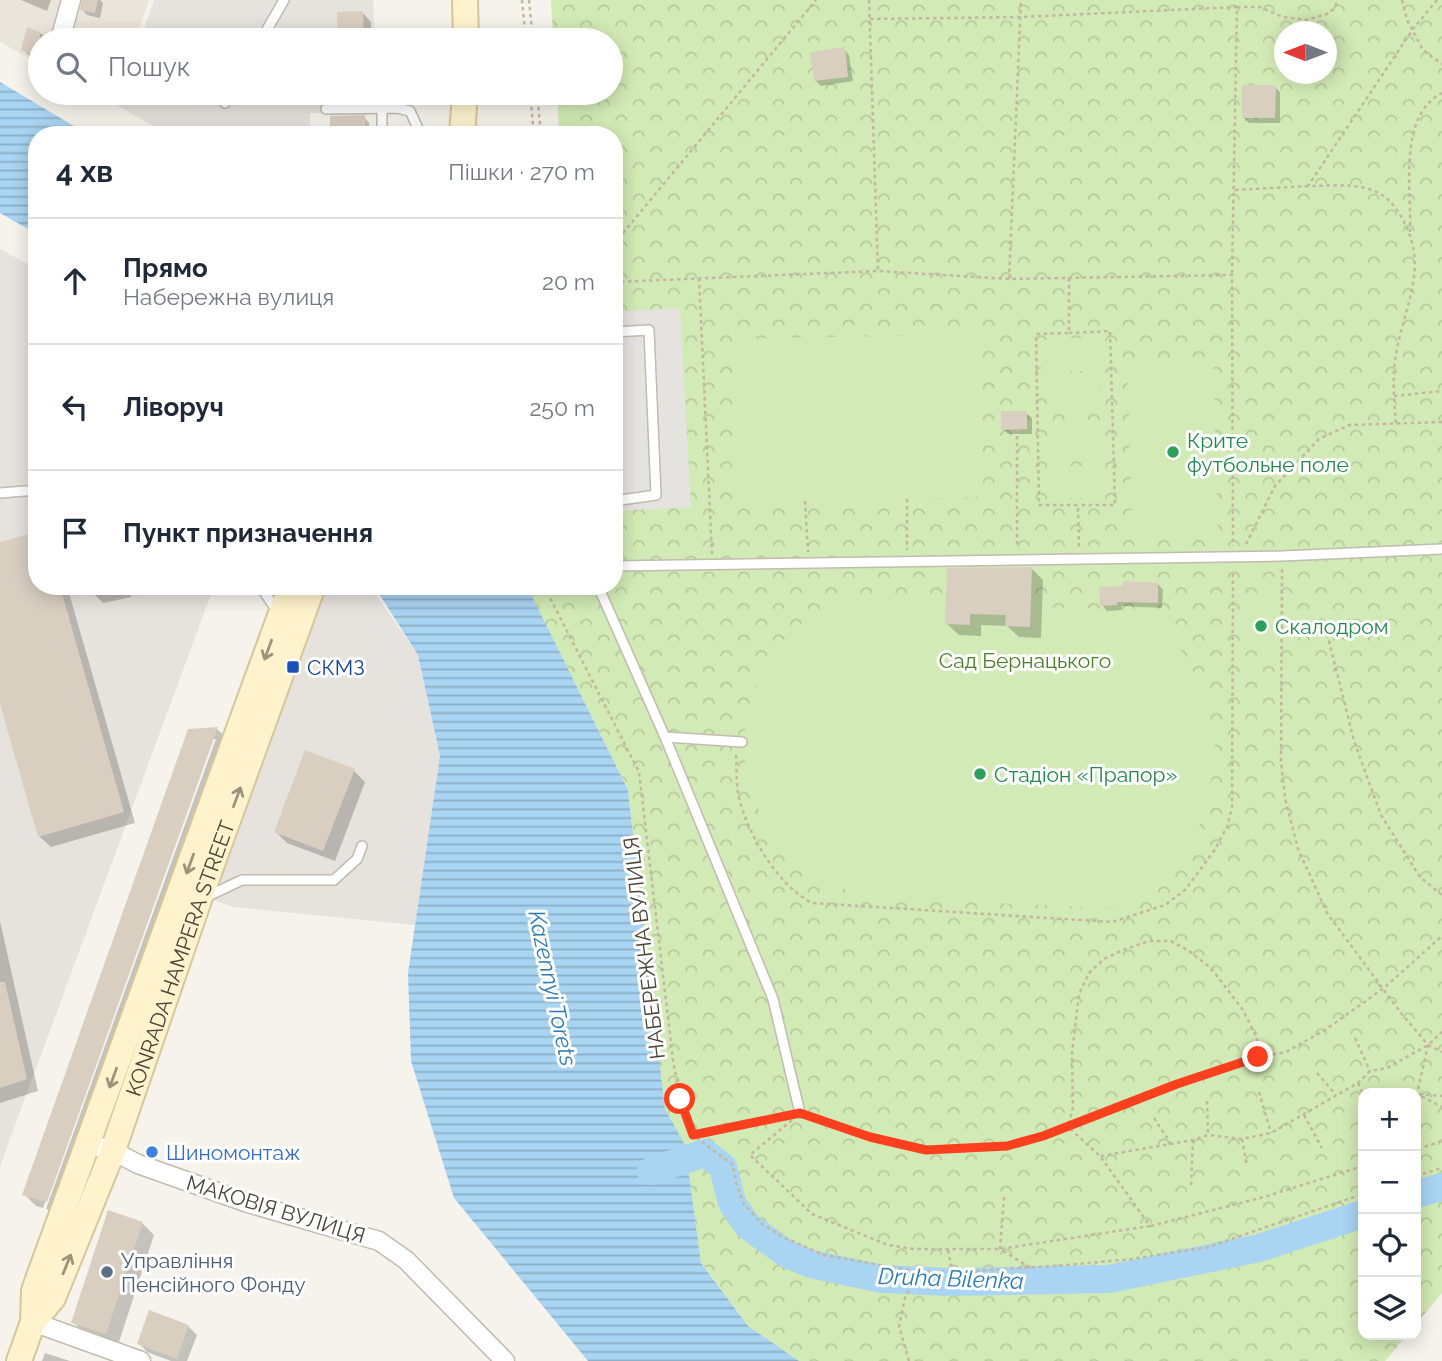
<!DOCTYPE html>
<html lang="uk">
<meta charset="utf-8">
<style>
body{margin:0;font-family:Raleway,sans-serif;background:#f6f6f7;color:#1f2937}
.controls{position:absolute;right:21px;bottom:21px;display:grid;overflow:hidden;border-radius:14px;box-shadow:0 4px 18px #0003}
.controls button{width:63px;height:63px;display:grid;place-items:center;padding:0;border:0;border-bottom:2px solid #e0e1e3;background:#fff;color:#1f2937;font:35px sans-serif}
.compass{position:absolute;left:1274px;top:21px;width:63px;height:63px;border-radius:50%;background:#fff;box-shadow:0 4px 18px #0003;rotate:270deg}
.stop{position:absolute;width:21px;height:21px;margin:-16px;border:5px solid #fc3f1d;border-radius:50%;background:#fff}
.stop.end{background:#fc3f1d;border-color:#fff;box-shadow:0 2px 7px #0008}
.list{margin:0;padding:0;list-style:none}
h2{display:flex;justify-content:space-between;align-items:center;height:91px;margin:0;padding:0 28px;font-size:30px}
h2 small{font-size:23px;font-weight:400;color:#747a83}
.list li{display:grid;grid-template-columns:46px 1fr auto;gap:21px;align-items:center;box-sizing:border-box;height:126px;padding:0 28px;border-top:2px solid #e0e1e3}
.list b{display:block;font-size:26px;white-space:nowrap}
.list p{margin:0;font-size:23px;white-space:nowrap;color:#747a83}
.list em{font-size:23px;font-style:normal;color:#747a83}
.icon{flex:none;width:38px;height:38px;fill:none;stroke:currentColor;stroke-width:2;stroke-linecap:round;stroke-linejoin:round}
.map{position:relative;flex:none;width:1442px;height:1361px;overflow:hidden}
.search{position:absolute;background:#fff;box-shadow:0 4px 18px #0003;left:28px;top:28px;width:595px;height:77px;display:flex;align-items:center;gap:18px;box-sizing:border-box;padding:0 24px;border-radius:38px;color:#747a83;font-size:26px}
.panel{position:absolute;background:#fff;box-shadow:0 4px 18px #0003;left:28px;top:126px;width:595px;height:469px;border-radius:28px}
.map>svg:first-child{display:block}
</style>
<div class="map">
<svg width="1442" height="1361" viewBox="0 0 1442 1361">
<defs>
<pattern id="forest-crowns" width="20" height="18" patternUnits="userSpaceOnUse" patternTransform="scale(1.75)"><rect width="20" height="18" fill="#d2eab5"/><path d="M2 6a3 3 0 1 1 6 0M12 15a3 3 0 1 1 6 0" fill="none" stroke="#b6ca9c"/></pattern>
<pattern id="water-rules" width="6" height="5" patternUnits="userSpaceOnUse" patternTransform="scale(1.75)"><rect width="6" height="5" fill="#a9d4f2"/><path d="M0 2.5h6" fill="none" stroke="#8caec5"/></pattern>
</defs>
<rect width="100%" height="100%" fill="#f6f3ec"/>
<path fill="#eae5da" d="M0,0H149L135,40H40V64L0,42Z"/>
<g fill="#e6e2dd">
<path d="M154,0H373L375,40H140Z"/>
<path d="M122,93H377L378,112L310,113V135H169L118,106Z"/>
<path d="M0,249L37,269V586H214L0,1166Z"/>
<path d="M327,586H370L418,655L440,756L415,925L233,907L213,900Z"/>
</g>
<path fill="url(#forest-crowns)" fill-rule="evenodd" d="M551,0H1442V1293L1416,1324V1093H1363V1335H1407L1385,1361H799L748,1326L701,1263L685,1145L665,1110L628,790L527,586H614V135H559L557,93H611V40H553ZM1284,32H1326V74H1284Z"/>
<g fill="#d2eab5">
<path d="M979,334L983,497L738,503L734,339Z"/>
<path d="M1104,337L1105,370L1041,373L1040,340Z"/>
<path d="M1213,365L1218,538L1132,540L1128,367Z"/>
<path d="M1099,380L1100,413L1047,414L1046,382Z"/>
<path d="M1100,424L1101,456L1048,458L1047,425Z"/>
<path d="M1101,465L1103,497L1050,499L1049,467Z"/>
<path d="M886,596L946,601V624L969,625L970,614L1006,615V626L1030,627L1031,607L1139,610L1177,643L1204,693L1216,751L1207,811L1173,872L1116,908L869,898L818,879L777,843L751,796L742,742L760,671L794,628L840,600Z"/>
<path d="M1244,601H1277V650H1245Z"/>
</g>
<path fill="#e5e3e0" d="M680,308L691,507L615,511L614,312Z"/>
<g fill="url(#water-rules)">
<path d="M0,82L89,135H37V234L0,213Z"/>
<path d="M374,586H527L628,790L665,1109L685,1145L701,1263L748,1326L799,1361H588L454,1198L411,1061L408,973L440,756L418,655Z"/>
</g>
<g fill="#0003">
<path d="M21,0H51L47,11Z"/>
<path d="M83,0H100L103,3L100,18L87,15L82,9Z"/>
<path d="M363,13L371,22V40H340L339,14Z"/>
<path d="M28,30L49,36L53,40H40V60L29,55L23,50Z"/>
<path d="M844,49L849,55L853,81L821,86L815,80Z"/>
<path d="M1275,87L1280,92V123H1249L1244,118Z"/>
<path d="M341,93H372V109L350,110L341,101Z"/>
<path d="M364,117L369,123V135H332Z"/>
<path d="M37,332V345L31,336Z"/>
<path d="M1026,413L1032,418V434H1008L1003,429Z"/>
<path d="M0,544L37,586H67L135,823L51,847L39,836L0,698Z"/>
<path d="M1032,569L1043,580L1041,638L1019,637L1007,626L981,625V636L959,635L947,624Z"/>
<path d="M1158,584L1163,590L1162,608L1122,606V610L1107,611L1102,605Z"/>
<path d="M93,586H128L131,597L103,603L95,595Z"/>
<path d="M217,729L229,740L59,1212L46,1209L216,739H212L43,1208L36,1206L24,1194L189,731Z"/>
<path d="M354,771L365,782L335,861L287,843L276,832Z"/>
<path d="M0,921L38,1091L0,1103Z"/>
<path d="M110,1213L143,1224L154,1235L118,1345L85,1334L73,1322Z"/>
<path d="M188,1326L197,1335L187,1361H171L147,1352L139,1343Z"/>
<path d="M45,1353L70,1361H42Z"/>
</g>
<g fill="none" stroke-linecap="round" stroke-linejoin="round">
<g stroke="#a9d4f2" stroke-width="28">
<path d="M651,1171L705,1153L723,1167L732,1203L748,1226L787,1254L811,1264L882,1279L951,1282L1109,1279L1259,1248L1363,1214"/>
<path d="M1416,1194L1442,1187"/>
</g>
</g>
<g fill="#d8cfc1">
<path d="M82,0H98L95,13L80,10Z"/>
<path d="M363,11L364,40H338L337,12Z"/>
<path d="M27,27L40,32V58L21,50Z"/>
<path d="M845,47L848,77L814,81L810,52Z"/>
<path d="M1242,85H1276L1275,118H1242Z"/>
<path d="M339,93H364V101L340,102Z"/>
<path d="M365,115V135H330V116Z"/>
<path d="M1001,411H1027V429L1001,430Z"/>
<path d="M37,532V586H60L124,812L38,837L0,704V542Z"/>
<path d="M1032,567L1030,627L1005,626L1006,615L970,614V625L945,624L947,568Z"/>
<path d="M1124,581L1158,583V603L1117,602V605L1100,606L1099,587L1123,586Z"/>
<path d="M218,727L47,1202L22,1195L188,729Z"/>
<path d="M305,750L355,769L323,851L274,832Z"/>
<path d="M0,982H5L27,1079L0,1088Z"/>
<path d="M108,1210L143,1222L106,1334L71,1323Z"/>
<path d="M149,1310L189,1325L177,1359L137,1344Z"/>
</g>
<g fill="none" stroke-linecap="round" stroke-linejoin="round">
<defs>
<g id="lane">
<path d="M261,40L284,0"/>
<path d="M225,103L231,93"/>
<path d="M382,108V135"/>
<path d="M326,109L397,108L410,111L421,135"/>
<path d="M614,332L649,330L656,495L614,501"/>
<path d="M0,493L37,490"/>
<path d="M614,566L1282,556L1442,549"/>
<path d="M260,586L277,611"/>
<path d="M598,586L665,737L742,742"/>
<path d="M665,737L773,999L800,1113"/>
<path d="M206,897L242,880H334L357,859L362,846"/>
</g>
<g id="street">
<path d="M60,40L71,0"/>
<path d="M89,1144L113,1151L138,1164L248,1203L379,1241L406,1260L505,1361"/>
<path d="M33,1322L141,1361"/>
</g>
<g id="secondary">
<path d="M465,0L466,40"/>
<path d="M462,135L465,93"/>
<path id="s1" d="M33,1322L53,1298L112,1153L199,900L313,586"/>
<path d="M19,1361L33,1322L34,1291L37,1282L291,586"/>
</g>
</defs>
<use href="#lane" stroke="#c2bbae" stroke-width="12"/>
<use href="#street" stroke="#c2bbae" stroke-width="21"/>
<use href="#secondary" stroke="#d6c79b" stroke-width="28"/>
<g stroke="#c4b79f" stroke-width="2.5" stroke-dasharray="3.5 3.5" stroke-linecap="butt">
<path d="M522,0L526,40"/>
<path d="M529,0L533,40"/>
<path d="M869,0L878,271"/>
<path d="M1402,0L1407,20L1423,50L1442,64"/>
<path d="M1237,7H1260L1283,17L1307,20L1330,13L1339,0"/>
<path d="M870,19L1021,17L1237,7L1232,275"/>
<path d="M530,93L534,135"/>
<path d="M537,93L541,135"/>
<path d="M1235,190L1308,186"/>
<path d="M1410,232C1412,191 1397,116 1442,93"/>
<path d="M614,244L816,0"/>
<path d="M699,278L712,554"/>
<path d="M1069,278V333L1036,334L1039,505H1078L1079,547"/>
<path d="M1009,279L1021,0"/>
<path d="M614,282L878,271L1009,279L1232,275L1233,546"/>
<path d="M1069,333L1110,331L1115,505H1078"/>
<path d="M1394,396L1442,391"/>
<path d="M1396,423C1394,400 1392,377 1396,354C1404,307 1428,270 1405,224C1398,209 1388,196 1372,190C1352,183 1329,186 1308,186L1413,29L1437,0"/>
<path d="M1017,429V548"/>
<path d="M907,499V550"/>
<path d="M805,501L808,552"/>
<path d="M1246,544L1275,486L1319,439L1349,425L1442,422"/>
<path d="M1282,569L1281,762L1285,798L1298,849L1327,913L1401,1013L1428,1045L1417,1094L1442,1107"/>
<path d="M544,586L639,772L673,1060L680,1099L693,1135L733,1165L736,1183L744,1204L762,1224L783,1237L824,1255L920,1272L976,1271L1067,1265L1132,1259L1208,1247L1363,1194"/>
<path d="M1282,631L1326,629L1354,741L1381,815L1420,877L1442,895"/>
<path d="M736,755C737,767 736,781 738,793C746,832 777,885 812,903L1112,922L1165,905L1185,890L1214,851L1227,827L1232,807L1233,570"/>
<path d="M1355,1038L1370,1071"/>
<path d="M1428,1045L1442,1052"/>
<path d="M1317,1073L1336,1095"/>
<path d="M1358,1083L1363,1094"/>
<path d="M1259,1092L1271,1133"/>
<path d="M1207,1101L1208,1135"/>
<path d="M1304,1115L1322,1148"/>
<path d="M813,1117L870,1137L926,1150L1007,1146L1068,1127L1073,1107L1072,1053L1079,994L1089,973L1104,959L1123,950L1149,941H1171L1189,951L1211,968L1243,1010L1255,1034L1262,1055"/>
<path d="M1154,1118L1171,1144"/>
<path d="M792,1120L750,1155L812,1214L888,1245L914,1249H1000L1150,1226L1100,1156L1068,1127L1177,1084L1258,1057L1286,1052L1325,1030L1384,988L1442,936"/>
<path d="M693,1135L789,1115"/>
<path d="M1242,1139L1247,1166"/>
<path d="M1418,1149L1442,1141"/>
<path d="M1101,1156L1193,1140L1208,1135L1242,1139L1271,1133L1358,1083L1370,1071L1387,1068L1428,1045L1442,1032"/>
<path d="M1416,1176L1442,1168"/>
<path d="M1418,1176L1417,1094L1442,1096"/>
<path d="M1191,1185L1193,1140"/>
<path d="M1004,1197L1000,1249L1031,1268"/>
<path d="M1151,1226L1264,1197L1363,1166"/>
<path d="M948,1250L952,1271"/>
<path d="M909,1361L899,1326L905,1298L920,1272"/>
</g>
<use href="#lane" stroke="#fff" stroke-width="9"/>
<use href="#street" stroke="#fff" stroke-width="18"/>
<use href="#secondary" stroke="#fff3cd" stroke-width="24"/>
</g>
<defs><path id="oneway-shaft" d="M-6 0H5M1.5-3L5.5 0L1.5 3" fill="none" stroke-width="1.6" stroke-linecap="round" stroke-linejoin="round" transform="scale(1.75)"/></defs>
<g stroke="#9c937c">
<use href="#oneway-shaft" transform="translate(268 650) rotate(110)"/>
<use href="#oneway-shaft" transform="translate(237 797) rotate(-70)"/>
<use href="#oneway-shaft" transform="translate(190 864) rotate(110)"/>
<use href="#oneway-shaft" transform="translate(113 1078) rotate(110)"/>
<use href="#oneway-shaft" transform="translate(67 1264) rotate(-68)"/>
</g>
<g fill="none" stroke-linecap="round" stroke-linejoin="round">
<path stroke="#fc3f1d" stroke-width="9" d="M680,1099L693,1135L800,1113L870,1137L926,1150L1007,1146L1043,1136L1177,1084L1258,1057"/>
</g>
<g fill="#2e9e5b" stroke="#fff" stroke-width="2.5">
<circle cx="1173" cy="452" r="7"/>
<circle cx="1261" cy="626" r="7"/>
<circle cx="980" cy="774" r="7"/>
</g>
<rect fill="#1a4fb4" stroke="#fff" stroke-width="2.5" x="286" y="660" width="14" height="14" rx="3.5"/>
<circle fill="#3f7fe0" stroke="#fff" stroke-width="2.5" cx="152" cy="1152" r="7"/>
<circle fill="#5c6f8a" stroke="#fff" stroke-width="2.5" cx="107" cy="1272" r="7"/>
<g text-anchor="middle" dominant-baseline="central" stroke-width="6" stroke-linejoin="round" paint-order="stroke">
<g font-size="21" fill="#27864d" stroke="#fff" text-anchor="start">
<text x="1187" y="440">Крите<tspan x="1187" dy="24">футбольне поле</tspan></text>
<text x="1275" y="626">Скалодром</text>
<text x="994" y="774">Стадіон «Прапор»</text>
</g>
<g font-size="21" fill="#4a7f2a" stroke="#fff">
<text x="1025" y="660">Сад Бернацького</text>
</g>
<g font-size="21" fill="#164399" stroke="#fff" text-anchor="start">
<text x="307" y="667">СКМЗ</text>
</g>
<g font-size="21" fill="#4b4439" stroke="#fff">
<text transform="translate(644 948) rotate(-97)">НАБЕРЕЖНА ВУЛИЦЯ</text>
<text stroke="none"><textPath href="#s1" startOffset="394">KONRADA HAMPERA STREET</textPath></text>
<text transform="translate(276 1209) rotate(17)">МАКОВІЯ ВУЛИЦЯ</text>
</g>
<g font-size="21" fill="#366cbe" stroke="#fff" text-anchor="start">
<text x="166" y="1152">Шиномонтаж</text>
</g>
<g font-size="21" fill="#4e5e75" stroke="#fff" text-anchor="start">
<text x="121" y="1260">Управління<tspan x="121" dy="24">Пенсійного Фонду</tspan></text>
</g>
<g font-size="23" font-style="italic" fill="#2e7ab2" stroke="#fff">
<text transform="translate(553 988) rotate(78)">Kazennyi Torets</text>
<text transform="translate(951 1278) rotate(2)">Druha Bilenka</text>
</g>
</g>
</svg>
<div class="controls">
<button>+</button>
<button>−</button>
<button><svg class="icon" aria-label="locate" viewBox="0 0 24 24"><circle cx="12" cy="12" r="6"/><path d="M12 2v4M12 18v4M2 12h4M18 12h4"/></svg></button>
<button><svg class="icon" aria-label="layers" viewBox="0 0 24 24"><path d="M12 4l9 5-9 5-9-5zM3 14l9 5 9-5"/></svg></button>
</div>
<svg class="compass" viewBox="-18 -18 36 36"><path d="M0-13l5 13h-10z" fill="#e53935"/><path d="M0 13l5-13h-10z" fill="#747a83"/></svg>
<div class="stop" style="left:680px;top:1099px"></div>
<div class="stop end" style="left:1258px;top:1057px"></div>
<div class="search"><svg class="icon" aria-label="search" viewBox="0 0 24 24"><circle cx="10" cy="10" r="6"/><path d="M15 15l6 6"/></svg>Пошук</div>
<section class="panel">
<h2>4 хв<small>Пішки · 270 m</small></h2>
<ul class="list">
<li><svg class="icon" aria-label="ahead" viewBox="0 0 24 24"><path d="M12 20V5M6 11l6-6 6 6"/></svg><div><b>Прямо</b><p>Набережна вулиця</p></div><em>20 m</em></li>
<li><svg class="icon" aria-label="left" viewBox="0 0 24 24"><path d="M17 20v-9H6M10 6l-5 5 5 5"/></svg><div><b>Ліворуч</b></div><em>250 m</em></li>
<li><svg class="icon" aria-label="arrive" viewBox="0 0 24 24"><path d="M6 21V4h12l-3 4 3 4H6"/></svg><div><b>Пункт призначення</b></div></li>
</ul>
</section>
</div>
